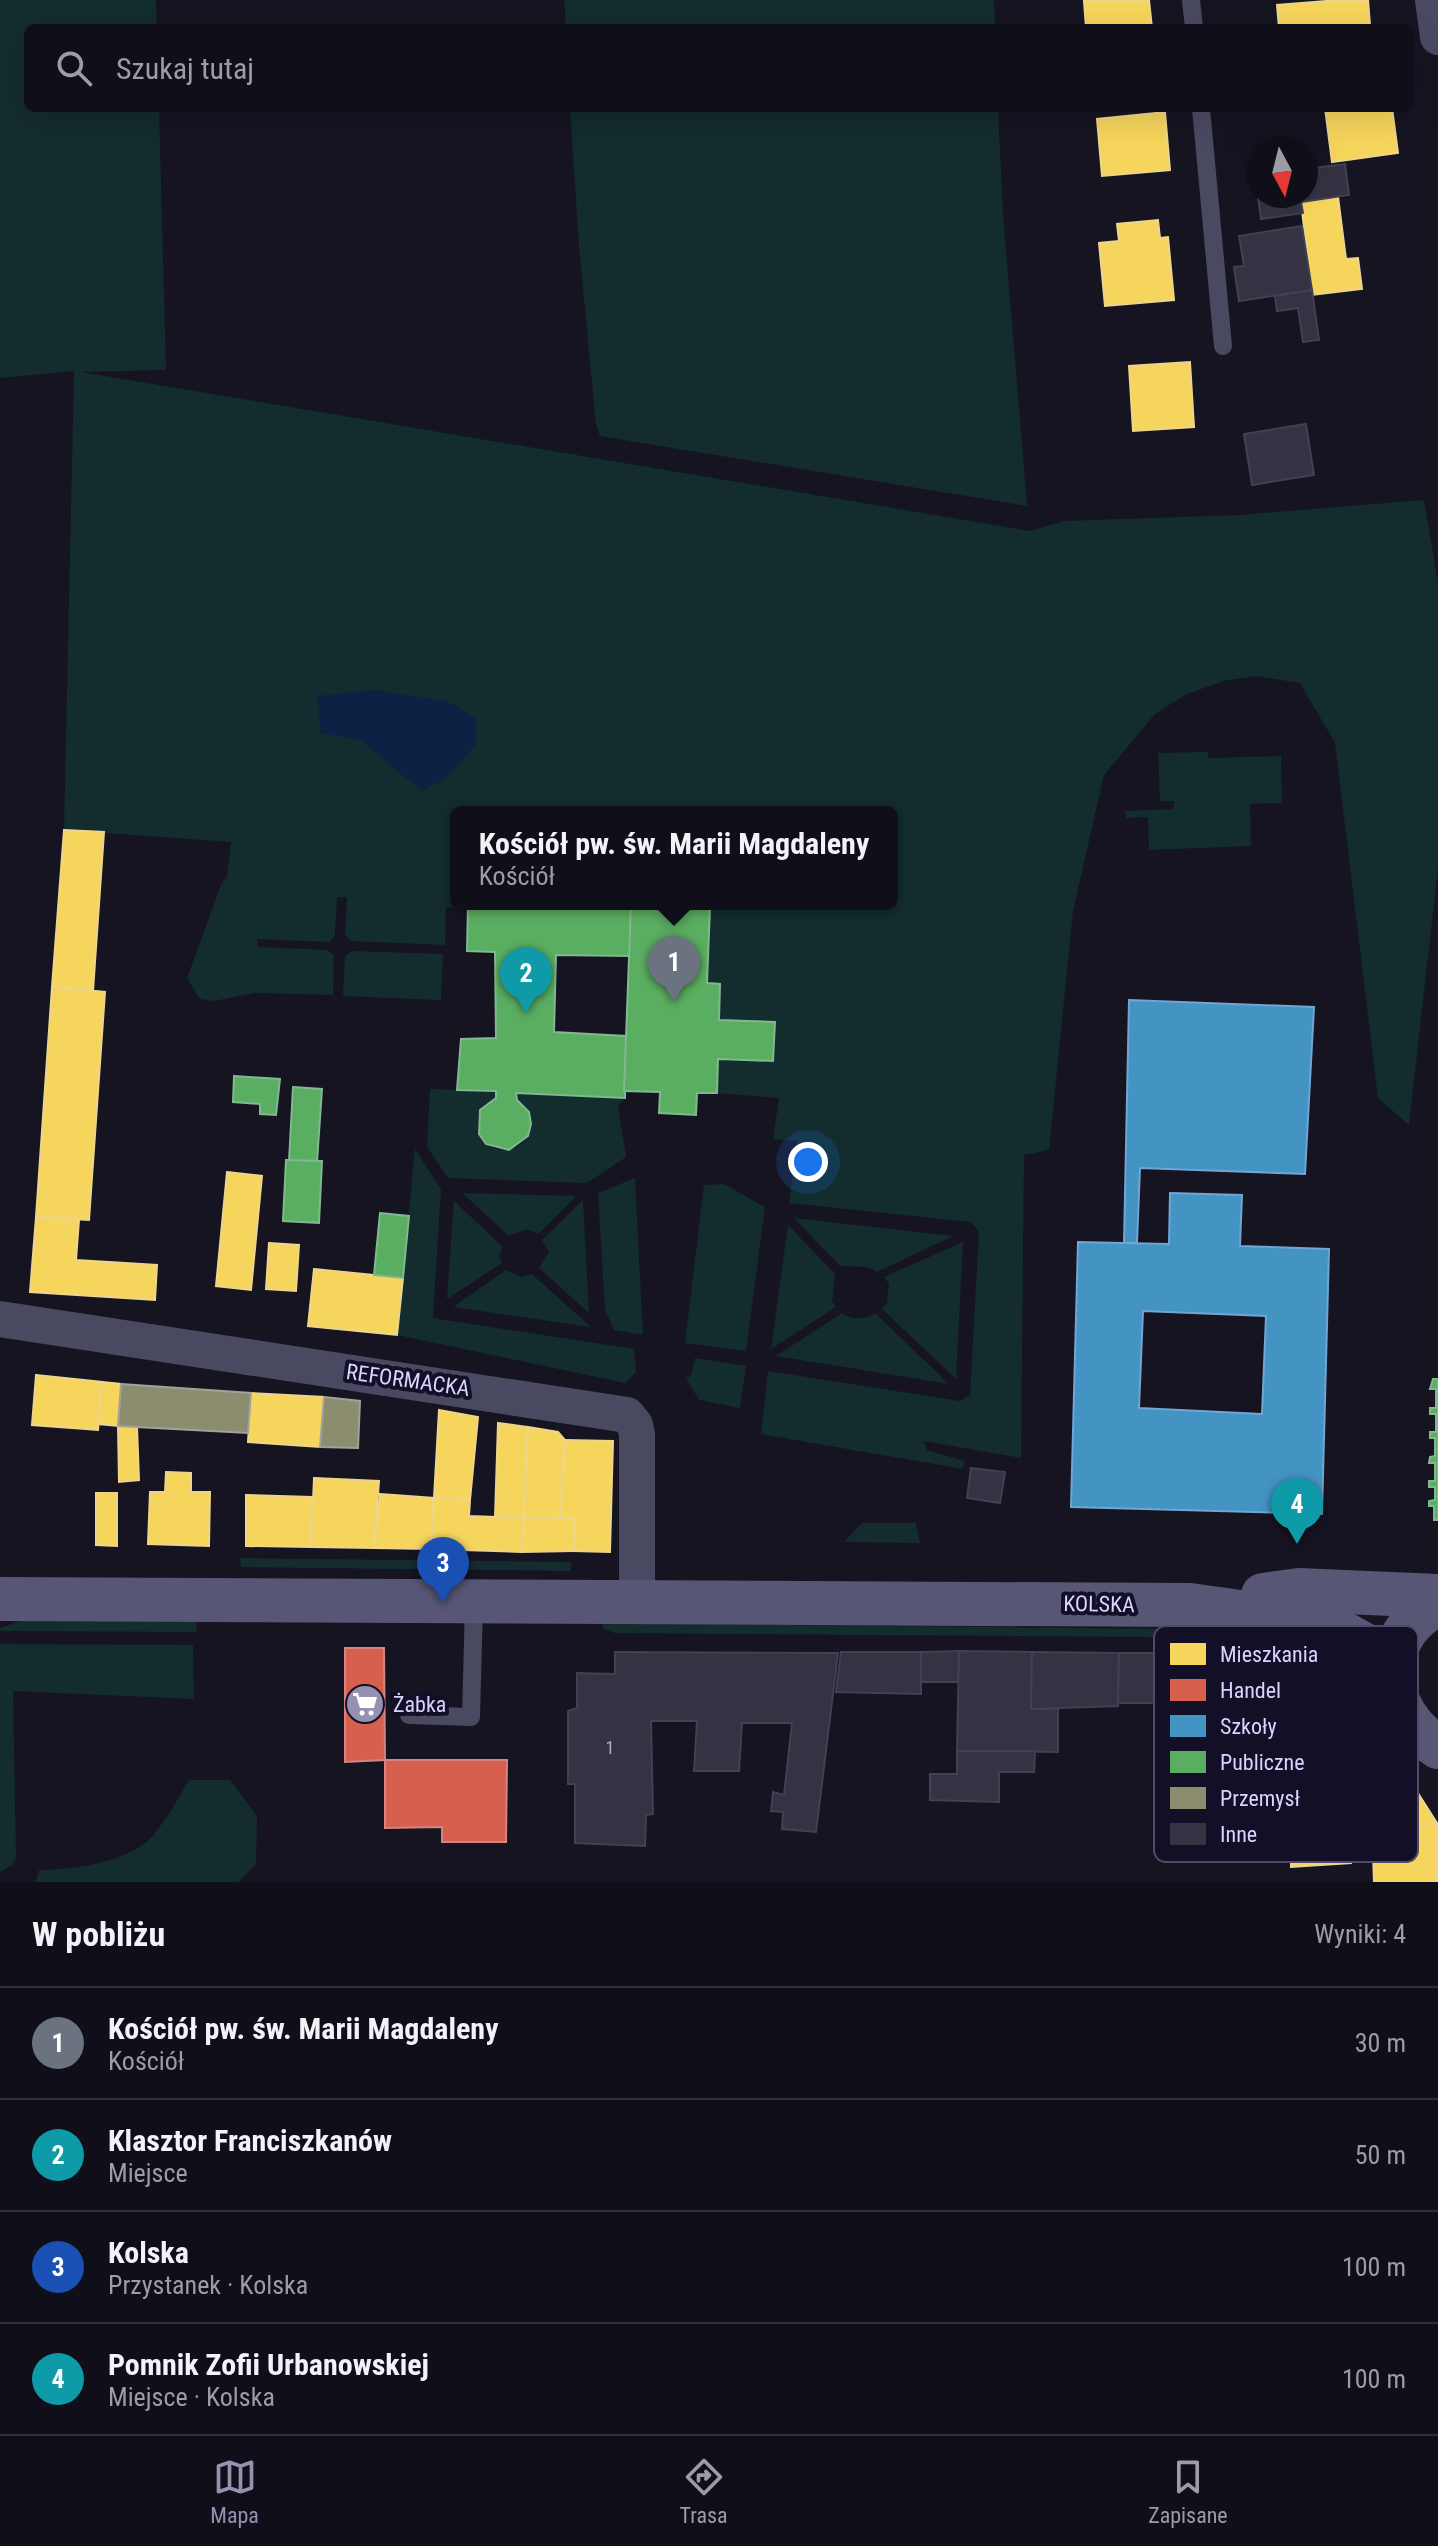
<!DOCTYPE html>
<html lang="pl">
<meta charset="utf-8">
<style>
body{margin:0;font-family:"Roboto Condensed",sans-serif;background:#191822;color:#f1f3f6}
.compass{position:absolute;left:1246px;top:136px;width:72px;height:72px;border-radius:50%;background:#100f19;box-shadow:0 8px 32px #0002;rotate:173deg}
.you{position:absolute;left:808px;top:1162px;width:28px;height:28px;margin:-20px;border:6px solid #fff;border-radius:50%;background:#1a73e8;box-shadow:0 0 0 12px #1a73e833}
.badge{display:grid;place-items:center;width:52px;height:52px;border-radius:50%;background:#9591b1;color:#fff;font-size:26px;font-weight:700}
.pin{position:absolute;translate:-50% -66px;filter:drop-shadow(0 2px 4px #0008)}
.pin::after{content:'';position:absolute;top:42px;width:28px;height:24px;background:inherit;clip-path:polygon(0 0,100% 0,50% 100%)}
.popup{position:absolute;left:450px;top:806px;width:448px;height:104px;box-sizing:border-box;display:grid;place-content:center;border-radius:12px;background:#100f19;filter:drop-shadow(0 2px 6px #0005);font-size:26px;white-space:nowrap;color:#9c9ca2}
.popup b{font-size:30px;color:#f1f3f6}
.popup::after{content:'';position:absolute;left:50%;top:100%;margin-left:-16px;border:16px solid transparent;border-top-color:#100f19}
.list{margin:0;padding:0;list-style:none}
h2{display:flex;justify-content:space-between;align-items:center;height:104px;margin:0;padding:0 32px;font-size:34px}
h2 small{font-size:26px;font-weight:400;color:#9c9ca2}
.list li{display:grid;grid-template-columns:52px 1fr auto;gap:24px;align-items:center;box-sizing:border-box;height:112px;padding:0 32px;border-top:2px solid #302f38}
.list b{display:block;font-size:30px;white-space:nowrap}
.list p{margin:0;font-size:26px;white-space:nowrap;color:#9c9ca2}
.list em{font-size:26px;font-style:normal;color:#9c9ca2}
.icon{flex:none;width:44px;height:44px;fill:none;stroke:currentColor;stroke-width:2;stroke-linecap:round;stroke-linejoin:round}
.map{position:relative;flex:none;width:1438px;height:1882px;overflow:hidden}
.search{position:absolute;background:#100f19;box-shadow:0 8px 32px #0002;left:24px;right:24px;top:24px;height:88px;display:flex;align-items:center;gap:20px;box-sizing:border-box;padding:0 28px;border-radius:12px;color:#9c9ca2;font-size:30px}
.sheet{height:552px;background:#100f19}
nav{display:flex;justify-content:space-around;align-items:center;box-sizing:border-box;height:112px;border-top:2px solid #302f38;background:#100f19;font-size:22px;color:#9c9ca2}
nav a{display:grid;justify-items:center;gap:4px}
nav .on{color:#9591b1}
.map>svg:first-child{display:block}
</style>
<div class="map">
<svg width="1438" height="1882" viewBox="0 0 1438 1882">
<rect width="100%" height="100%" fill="#161421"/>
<g fill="#132c2d">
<path d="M0,0H156L157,28H28V108H159L166,370L81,372L1030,531L1064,521L1239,515L1424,500L1438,583V868L1409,1125L1378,1098L1335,743L1300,683L1256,676L1223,681L1185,695L1155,714L1104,775L1073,911L1049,1150L1024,1155L1021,1458L924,1441L927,1450L964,1461L963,1469L761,1434L768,1371L960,1401L970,1395L979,1231L970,1222L789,1203L797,1141L773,1139L779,1098L717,1093L718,1059L773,1061L775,1023L719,1020L720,984L707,983L710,907L625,904H892V812H456L457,904L456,908L446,907L445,945L351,941L345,935L347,897H337L335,935L330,942L257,939L258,947L327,950L334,955L333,995L255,993L214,1001L200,999L187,978L222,882L227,877L231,842L64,830L74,371L0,378Z"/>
<path d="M564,0H994L995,28H566Z"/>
<path d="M570,108H998L1003,214L1027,506L600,436L596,424L579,247Z"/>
<path d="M1208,752V758L1281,756L1282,803L1250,804L1251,846L1149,850L1148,817L1126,818L1125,811L1174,809V801H1160L1158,753Z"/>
<path d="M351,951L443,954L441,1000L343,996L345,956Z"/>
<path d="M430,1089L496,1091V1098L480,1110C466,1162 536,1160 530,1120C529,1111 524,1104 517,1100L516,1093L625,1098L618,1106L626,1157L587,1183L448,1178L427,1147Z"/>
<path d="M415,1149L441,1189L433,1318L634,1349L636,1372L625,1383L397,1335Z"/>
<path d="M635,1178L643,1335L614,1330L605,1310L598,1193Z"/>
<path d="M724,1184L765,1207L746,1351L685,1343L704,1185Z"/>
<path d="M462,1193L576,1196L538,1234L527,1229L509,1236Z"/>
<path d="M583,1200L589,1313L539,1268L549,1252L542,1240Z"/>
<path d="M454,1201L503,1247L499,1256L502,1263L447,1299Z"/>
<path d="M794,1218L953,1236L877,1272L867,1267L840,1266Z"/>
<path d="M788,1225L835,1274L832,1301L836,1307L771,1349Z"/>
<path d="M963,1242L956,1379L881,1308L887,1304L889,1284L884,1277Z"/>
<path d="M506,1270L521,1277L532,1274L591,1327L453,1307Z"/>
<path d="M842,1313C851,1320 866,1320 875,1313L949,1384L776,1356Z"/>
<path d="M695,1358L746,1366L740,1408L699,1400L686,1378L691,1375Z"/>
<path d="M862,1523H916L920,1543L844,1542Z"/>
<path d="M240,1558L571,1562V1571L241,1567Z"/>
<path d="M196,1619L197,1632L1,1631L0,1628L23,1620Z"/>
<path d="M602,1623L1283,1630V1638H1267L615,1633L604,1629Z"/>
<path d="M0,1644L193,1645L194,1699L13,1691L16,1857L12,1865L0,1872Z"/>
<path d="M189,1780H230L257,1816L256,1864L238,1882H36L39,1870C73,1870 133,1862 155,1833C168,1817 178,1798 189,1780Z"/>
</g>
<path fill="#0d2144" d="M376,690L449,702L476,718V744L448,777L422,791L360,740L321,733L317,696Z"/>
<g fill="#f6d55c" stroke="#edd58d" stroke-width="2">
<path d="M1149,0L1152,28H1086L1084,1Z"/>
<path d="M1339,0H1368L1370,25L1279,28L1277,5Z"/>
<path d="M1325,108H1392L1398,153L1332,162Z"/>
<path d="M1165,112L1170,170L1102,176L1097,119Z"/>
<path d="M1338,197L1346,259L1358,258L1362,289L1312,295L1301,202Z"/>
<path d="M1158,220L1160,238L1168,237L1174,300L1105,306L1099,243L1119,241L1117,224Z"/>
<path d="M1190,362L1194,427L1133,431L1129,366Z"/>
<path d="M64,830L104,832L93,991L52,987Z"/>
<path d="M52,987L105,992L89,1220L36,1217Z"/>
<path d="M227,1172L262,1176L251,1290L216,1286Z"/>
<path d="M36,1217L79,1220L76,1260L157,1265L155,1300L30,1292Z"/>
<path d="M269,1243L299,1245L296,1291L266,1289Z"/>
<path d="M314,1269L403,1278L397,1335L308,1326Z"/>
<path d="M36,1375L102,1382L98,1430L32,1425Z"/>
<path d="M102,1382L121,1384L118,1426L98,1424Z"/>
<path d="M251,1393L324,1397L320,1447L248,1442Z"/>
<path d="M439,1410L478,1417L470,1500L434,1498Z"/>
<path d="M498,1423L528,1427L524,1518L495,1517Z"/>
<path d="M118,1426L137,1427L139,1480L119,1482Z"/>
<path d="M528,1427L558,1432L565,1440L560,1519L524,1518Z"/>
<path d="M565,1440L613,1441L610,1552L574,1551L575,1518L560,1519Z"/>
<path d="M166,1472L191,1473V1492H210L209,1546L148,1544L150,1492H165Z"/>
<path d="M314,1478L379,1481L374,1548L311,1547Z"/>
<path d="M96,1493H117V1546L96,1545Z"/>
<path d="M380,1494L434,1498L431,1549L374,1548Z"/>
<path d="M246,1495L312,1497L311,1547L246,1546Z"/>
<path d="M434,1498L470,1500L469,1516L524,1518L522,1552L431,1549Z"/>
<path d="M524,1518H575L574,1551L522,1552Z"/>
<path d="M1347,1682L1437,1823L1260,1835L1258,1780L1278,1778L1280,1800L1313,1798L1322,1810H1335L1280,1724Z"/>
<path d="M1437,1823V1882H1374L1373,1853L1351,1854V1863L1291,1867V1833Z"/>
</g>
<g fill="#d6604d" stroke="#d78382" stroke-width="2">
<path d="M345,1648H384L385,1760L345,1762Z"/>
<path d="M385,1760H507L506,1842H442V1827L385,1828Z"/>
</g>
<g fill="#4393c3" stroke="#70a6d5" stroke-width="2" fill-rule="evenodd">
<path d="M1129,1000L1314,1007L1305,1174L1140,1168L1137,1243H1124Z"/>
<path d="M1170,1193L1242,1195L1240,1246L1329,1249L1322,1514L1071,1507L1078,1242L1169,1244ZM1143,1311L1266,1316L1262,1414L1139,1408Z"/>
</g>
<g fill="#5aae61" stroke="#80b990" stroke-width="2">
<path d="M468,904H631L630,956L556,955L554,1032L626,1036L625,1098L516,1093L517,1100L529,1112L531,1124L528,1136L509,1150L486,1144L479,1134L480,1110L496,1098V1091L457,1090L461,1039L496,1038L495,952L467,951Z"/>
<path d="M631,904L710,907L707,983L720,984L719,1020L775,1022L773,1061L718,1059L717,1093H697L696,1115L659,1113L660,1092L624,1091Z"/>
<path d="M234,1076L280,1079L276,1115L260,1114V1104L233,1102Z"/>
<path d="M293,1087L322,1089L317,1162L289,1161Z"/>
<path d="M286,1160L322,1161L319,1223L283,1221Z"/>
<path d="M380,1213L409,1216L403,1278L374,1275Z"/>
<path d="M1433,1379H1438V1520H1434V1506H1429V1501L1435,1500V1487H1429V1481H1435V1463H1429L1430,1457L1435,1456V1438H1430V1432H1436V1414H1430V1408H1436V1389H1430Z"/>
</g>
<g fill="#8c8c6e" stroke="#a3a29a" stroke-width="2">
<path d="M121,1384L251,1393L248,1433L118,1426Z"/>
<path d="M324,1397L360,1401L358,1448L320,1447Z"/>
</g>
<g fill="#343243" stroke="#433f54" stroke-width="2">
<path d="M1345,164L1349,195L1301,202L1300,196H1306V169Z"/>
<path d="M1255,176H1258V196H1300L1303,213L1261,219Z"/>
<path d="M1302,226L1312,290L1239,301L1234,267L1244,266L1239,236Z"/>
<path d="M1312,290L1319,340L1303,342L1298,308L1277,311L1275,296Z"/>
<path d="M1306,424L1314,475L1252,485L1244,434Z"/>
<path d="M971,1468L1005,1472L1000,1503L967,1498Z"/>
<path d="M959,1651L1032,1652L1031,1709H1058V1752L957,1751Z"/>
<path d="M959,1651L958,1682H921V1652Z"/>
<path d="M615,1652L838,1653L816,1832L782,1829L783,1812L771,1811L773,1792L784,1795L792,1723H742L739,1771H694L697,1721H651L653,1814L646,1815L645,1846L575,1843V1784H568V1711L577,1708V1673L615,1674Z"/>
<path d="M841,1652H921V1694L836,1692Z"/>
<path d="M1032,1652L1119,1653L1118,1706L1031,1709Z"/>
<path d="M1119,1653H1259L1260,1697L1253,1703H1118Z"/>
<path d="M1259,1653H1295L1309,1707L1280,1724L1272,1688L1260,1692Z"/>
<path d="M957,1751H1035L1034,1772H999V1802L930,1800V1774H957Z"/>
</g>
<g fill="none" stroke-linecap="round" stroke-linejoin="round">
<g stroke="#4a4962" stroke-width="18">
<path d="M1191,0L1194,28"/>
<path d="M1201,108L1223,346"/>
<path d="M409,1715L471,1717L474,1604"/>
</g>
<g stroke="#4a4962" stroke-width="36">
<path d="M1433,0L1438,37"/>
<path d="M0,1319L627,1415L635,1425L637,1434V1603"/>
</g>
<g stroke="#575674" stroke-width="44">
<path d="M1263,1595L1299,1590L1438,1596"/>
<path d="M0,1599L1190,1605L1327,1624L1372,1649L1391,1678"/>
<path d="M1438,1604C1374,1636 1381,1712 1438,1747"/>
</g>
</g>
<defs>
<symbol id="supermarket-disc" viewBox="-11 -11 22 22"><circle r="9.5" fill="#9591b1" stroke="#130f26"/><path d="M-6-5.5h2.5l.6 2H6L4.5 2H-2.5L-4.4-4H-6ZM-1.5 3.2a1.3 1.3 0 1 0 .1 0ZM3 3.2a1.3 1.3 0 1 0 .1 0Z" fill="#fff"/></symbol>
</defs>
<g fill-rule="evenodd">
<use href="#supermarket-disc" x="343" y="1682" width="44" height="44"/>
</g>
<g text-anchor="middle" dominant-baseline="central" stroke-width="8" stroke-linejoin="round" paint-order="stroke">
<g font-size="18" fill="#b0acd0">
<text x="610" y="1747">1</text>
</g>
<g font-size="22" fill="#d9d4ff" stroke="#130f26">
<text transform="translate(408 1380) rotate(8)">REFORMACKA</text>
<text transform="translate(1099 1604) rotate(1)">KOLSKA</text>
</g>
<g font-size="22" fill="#d9d4ff" stroke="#130f26" text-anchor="start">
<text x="393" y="1704">Żabka</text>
</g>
</g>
<rect x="1154" y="1626" width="264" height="236" rx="12" fill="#130f26" stroke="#4e4a67" stroke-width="2"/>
<rect x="1170" y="1643" width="36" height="22" fill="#f6d55c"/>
<rect x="1170" y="1679" width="36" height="22" fill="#d6604d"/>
<rect x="1170" y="1715" width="36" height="22" fill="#4393c3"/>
<rect x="1170" y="1751" width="36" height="22" fill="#5aae61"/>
<rect x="1170" y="1787" width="36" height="22" fill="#8c8c6e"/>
<rect x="1170" y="1823" width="36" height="22" fill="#343243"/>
<g font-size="22" fill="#d9d4ff">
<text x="1220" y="1662">Mieszkania</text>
<text x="1220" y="1698">Handel</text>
<text x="1220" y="1734">Szkoły</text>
<text x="1220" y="1770">Publiczne</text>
<text x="1220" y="1806">Przemysł</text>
<text x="1220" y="1842">Inne</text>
</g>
</svg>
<svg class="compass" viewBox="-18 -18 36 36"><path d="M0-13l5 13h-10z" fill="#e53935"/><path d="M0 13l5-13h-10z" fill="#9c9ca2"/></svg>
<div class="you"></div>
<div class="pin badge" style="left:674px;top:1002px;background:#6b7280">1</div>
<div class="popup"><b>Kościół pw. św. Marii Magdaleny</b>Kościół</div>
<div class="pin badge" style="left:526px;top:1013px;background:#0f9aa8">2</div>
<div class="pin badge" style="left:443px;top:1603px;background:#1a4fb4">3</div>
<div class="pin badge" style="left:1297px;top:1544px;background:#0f9aa8">4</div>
<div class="search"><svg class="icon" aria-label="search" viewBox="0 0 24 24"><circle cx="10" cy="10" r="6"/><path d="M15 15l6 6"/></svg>Szukaj tutaj</div>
</div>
<section class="sheet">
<h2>W pobliżu<small>Wyniki: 4</small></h2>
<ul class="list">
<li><span class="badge" style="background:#6b7280">1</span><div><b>Kościół pw. św. Marii Magdaleny</b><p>Kościół</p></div><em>30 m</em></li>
<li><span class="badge" style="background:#0f9aa8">2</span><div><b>Klasztor Franciszkanów</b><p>Miejsce</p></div><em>50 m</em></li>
<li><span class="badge" style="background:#1a4fb4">3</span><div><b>Kolska</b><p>Przystanek · Kolska</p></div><em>100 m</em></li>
<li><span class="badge" style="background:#0f9aa8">4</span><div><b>Pomnik Zofii Urbanowskiej</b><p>Miejsce · Kolska</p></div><em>100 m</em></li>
</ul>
</section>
<nav>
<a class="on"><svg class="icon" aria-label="map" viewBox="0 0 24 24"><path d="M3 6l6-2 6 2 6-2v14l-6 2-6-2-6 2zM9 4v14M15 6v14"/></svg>Mapa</a>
<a><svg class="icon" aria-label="directions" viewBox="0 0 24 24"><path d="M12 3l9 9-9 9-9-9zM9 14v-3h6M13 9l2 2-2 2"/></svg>Trasa</a>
<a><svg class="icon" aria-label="saved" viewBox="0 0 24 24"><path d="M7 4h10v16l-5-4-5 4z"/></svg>Zapisane</a>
</nav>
